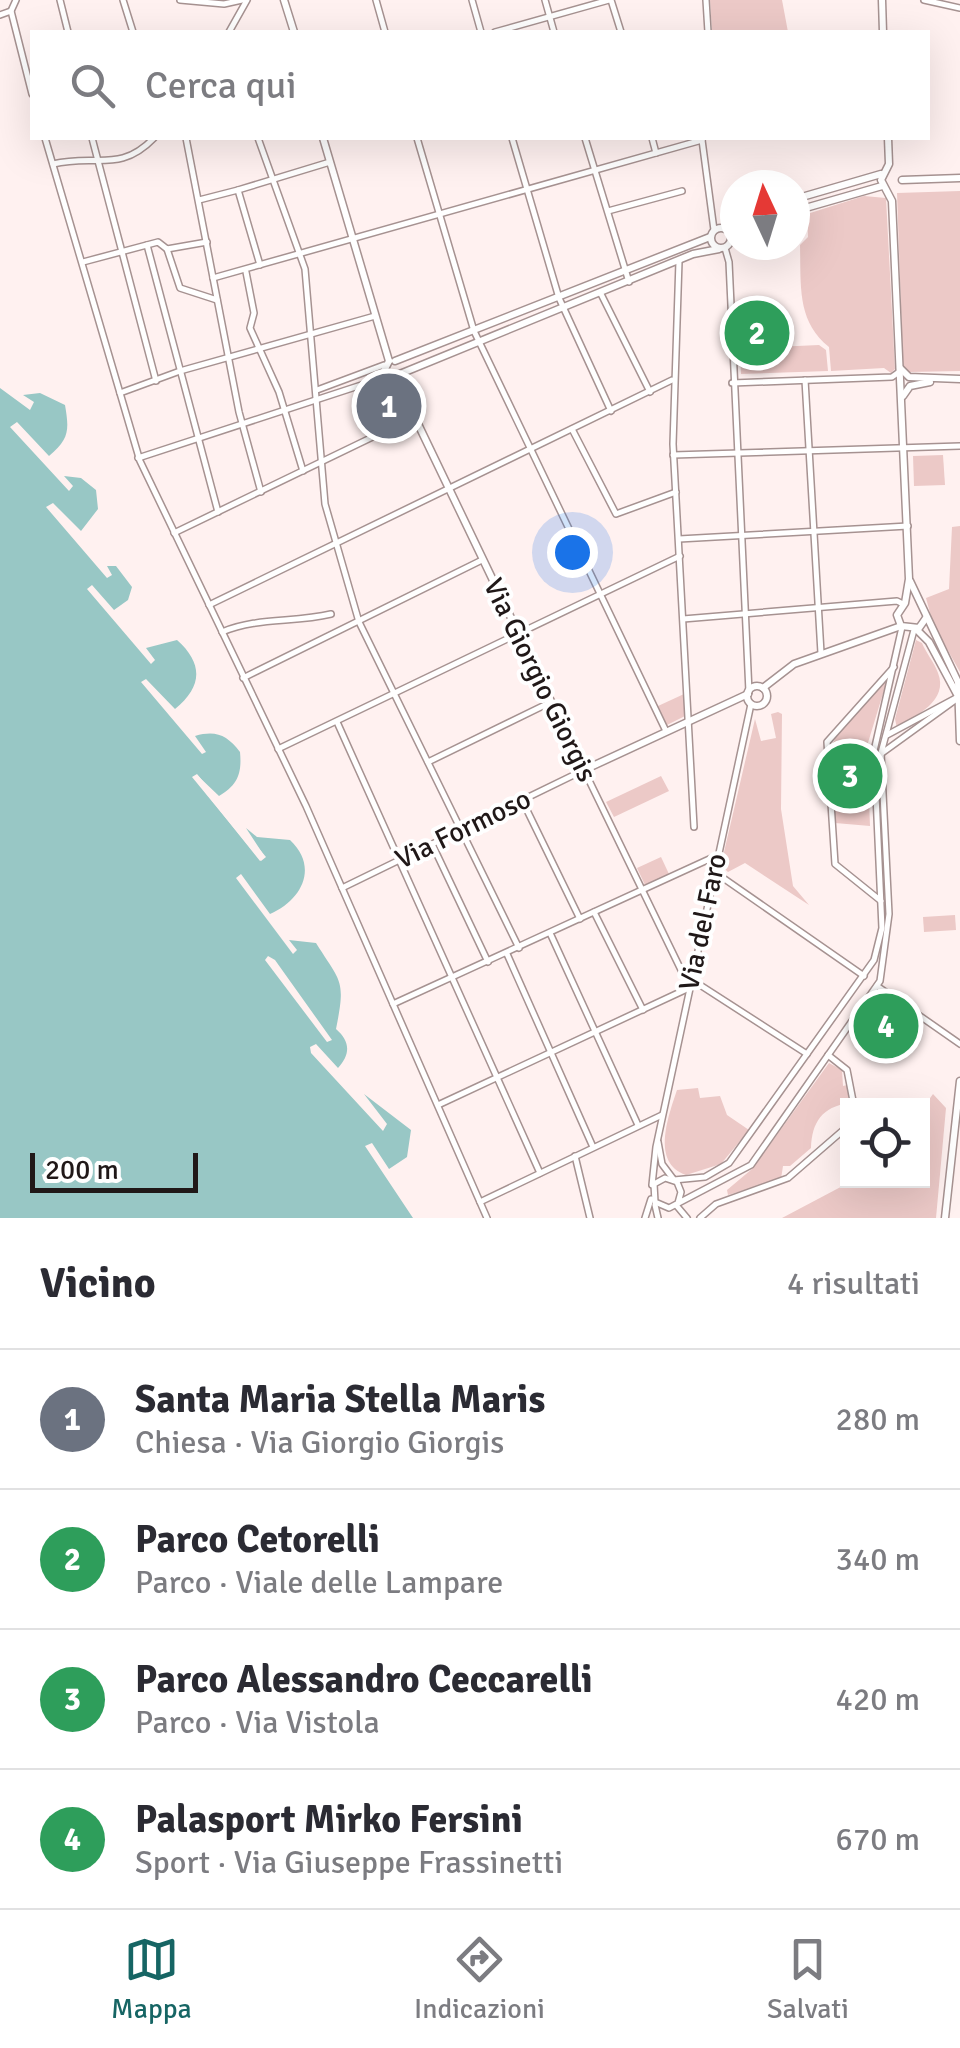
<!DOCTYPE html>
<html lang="it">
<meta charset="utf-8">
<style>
body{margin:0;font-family:Signika,sans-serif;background:#f7f7f7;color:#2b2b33}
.controls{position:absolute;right:30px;bottom:30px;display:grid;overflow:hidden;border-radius:0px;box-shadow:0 10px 40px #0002}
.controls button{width:90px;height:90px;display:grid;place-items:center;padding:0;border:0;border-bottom:2px solid #e1e1e2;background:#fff;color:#2b2b33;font:50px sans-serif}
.compass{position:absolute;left:720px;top:170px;width:90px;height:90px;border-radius:50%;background:#fff;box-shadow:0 10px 40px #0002;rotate:356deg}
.scale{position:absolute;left:30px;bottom:25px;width:168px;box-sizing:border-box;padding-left:10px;border:5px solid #201818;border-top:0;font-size:28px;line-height:35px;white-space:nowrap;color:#201818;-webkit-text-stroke:8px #fff;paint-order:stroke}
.you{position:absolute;left:572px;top:552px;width:35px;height:35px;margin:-25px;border:8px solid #fff;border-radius:50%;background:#1a73e8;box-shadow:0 0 0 15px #1a73e833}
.badge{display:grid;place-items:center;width:65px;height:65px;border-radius:50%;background:#166564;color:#fff;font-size:32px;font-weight:700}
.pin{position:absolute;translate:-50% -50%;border:5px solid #fff;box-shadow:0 2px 10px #0006}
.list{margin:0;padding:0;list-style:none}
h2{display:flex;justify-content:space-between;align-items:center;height:130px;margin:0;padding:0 40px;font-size:42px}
h2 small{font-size:32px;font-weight:400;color:#7c7c81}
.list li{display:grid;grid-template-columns:65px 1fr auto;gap:30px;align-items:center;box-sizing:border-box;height:140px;padding:0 40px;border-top:2px solid #e1e1e2}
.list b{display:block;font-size:38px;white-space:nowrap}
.list p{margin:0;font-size:32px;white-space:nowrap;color:#7c7c81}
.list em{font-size:32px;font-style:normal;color:#7c7c81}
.icon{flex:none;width:55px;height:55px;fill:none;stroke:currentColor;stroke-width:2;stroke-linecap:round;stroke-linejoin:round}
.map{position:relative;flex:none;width:960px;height:1218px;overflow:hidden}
.search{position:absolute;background:#fff;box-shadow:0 10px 40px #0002;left:30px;right:30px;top:30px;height:110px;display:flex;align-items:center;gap:25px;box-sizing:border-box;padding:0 35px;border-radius:0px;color:#7c7c81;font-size:38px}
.sheet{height:690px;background:#fff}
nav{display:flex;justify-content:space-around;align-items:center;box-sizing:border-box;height:140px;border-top:2px solid #e1e1e2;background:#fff;font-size:28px;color:#7c7c81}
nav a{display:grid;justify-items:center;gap:5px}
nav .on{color:#166564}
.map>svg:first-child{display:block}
</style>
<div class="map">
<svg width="960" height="1218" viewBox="0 0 960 1218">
<rect width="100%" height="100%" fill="#fff1f0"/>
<g fill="#ecc9c7">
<path d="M710,0H782L788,32H712Z"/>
<path d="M960,191V371L909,372L903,366L897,193Z"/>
<path d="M864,196L886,198L895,369L891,373L884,368L831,371L829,347C797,321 801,288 800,245L808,237L807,214Z"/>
<path d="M772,306L775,347L819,345L826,350L828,371L741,374L738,307Z"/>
<path d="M943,455L945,485L914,486L913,456Z"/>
<path d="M960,526V672L933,624L926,598L949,589L952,527Z"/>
<path d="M916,640L922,643C926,653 934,662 938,673C949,701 916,715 897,728L895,719Z"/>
<path d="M888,677L867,746L870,826L835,823L830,749L836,737Z"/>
<path d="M684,694L685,716L667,725L658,706Z"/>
<path d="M778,712L782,714L781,809L793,886L809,905L745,863L728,872L721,865L755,719L761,741L776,738L771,714Z"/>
<path d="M661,776L669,791L614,817L606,802Z"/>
<path d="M661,857L669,874L645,885L637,868Z"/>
<path d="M955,915L956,930L924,932L923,917Z"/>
<path d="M829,1063L842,1070L843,1086L847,1085L849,1103C822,1107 812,1122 811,1148L790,1166H783L781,1179L728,1195L727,1190L752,1169Z"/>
<path d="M698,1088L700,1098L720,1096L727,1115L749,1130L721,1164L686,1175C651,1163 668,1117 677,1090Z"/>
<path d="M933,1094L946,1108L936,1218H782L852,1181L922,1180L923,1108Z"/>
</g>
<path fill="#98c7c5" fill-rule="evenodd" d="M0,388L30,410L34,402L23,395L40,393L65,405C69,429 70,439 49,456L17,422L10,427L69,491L73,486L64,476L81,478L96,490L98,509L81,531L53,503L46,507L107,578L112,575L107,566H116L132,587L128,600L114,610L92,585L87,589L151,664L155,660L146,648L177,640C204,664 202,687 175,709L146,679L141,682L202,754L206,752L195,736C216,730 227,735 240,752C242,773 238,785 219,796L197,775L193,777L260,861L265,857L246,828L257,837L290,840C319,867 302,900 270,914L241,874L236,878L293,954L297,950L289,940L316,943C341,983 346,979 336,1029C350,1041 351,1054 338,1068L316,1044L310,1047L311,1053L383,1131L387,1124L364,1094L411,1130L407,1157L389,1169L372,1143L365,1146L413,1218H0ZM268,956L275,960L332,1040L327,1042L265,960Z"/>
<path fill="#fff1f0" d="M197,774L266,857L261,861L192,777Z"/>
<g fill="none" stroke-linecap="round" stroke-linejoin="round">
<defs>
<g id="street">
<path d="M16,0L11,11L32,94"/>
<path d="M60,0L68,32"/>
<path d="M123,0L133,32"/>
<path d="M180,0L224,4L242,0"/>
<path d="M376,0L385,32"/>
<path d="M472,0L481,32"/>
<path d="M545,0L554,32"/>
<path d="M611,0L621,32"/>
<path d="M706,0L708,32"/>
<path d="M924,0L960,8"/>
<path d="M0,15L11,11"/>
<path d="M229,32L247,0"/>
<path d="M495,32L609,0"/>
<path d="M45,138L140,461L306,806L487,1218"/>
<path d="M92,138L156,381"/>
<path d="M186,138L239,412L261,492"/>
<path d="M258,138L305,269L325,504L359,622L519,948"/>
<path d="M417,138L474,331L665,729"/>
<path d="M512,138L559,298L611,411"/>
<path d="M585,138L629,282"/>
<path d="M652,138L656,153"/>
<path d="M702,140L714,230"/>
<path d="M53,164C96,153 119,174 154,138"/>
<path d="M199,200L238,190"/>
<path d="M608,211L682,191"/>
<path d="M147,245L218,512"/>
<path d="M725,248L729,262L749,692"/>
<path d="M167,249L180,288L217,300"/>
<path d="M679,261L673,444L694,827"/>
<path d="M83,262L158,242L167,249L207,242"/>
<path d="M260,265L238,190L330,162"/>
<path d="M246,272L254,313L250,328L279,392L303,471"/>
<path d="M213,278L702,140"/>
<path d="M601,294L650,392"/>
<path d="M805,380L821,653"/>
<path d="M732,383L892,377L899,372"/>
<path d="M317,390L384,365"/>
<path d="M120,393L180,371L375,316"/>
<path d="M572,429L616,514L676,492"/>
<path d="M673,455L960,446"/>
<path d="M138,458L389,376"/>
<path d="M174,533L414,417"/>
<path d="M679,539L908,526"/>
<path d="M209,605L672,380"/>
<path d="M683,619L897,601L903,604"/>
<path d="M222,632C258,617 293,623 331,614"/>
<path d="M243,678L482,560"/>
<path d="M337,722L540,1173"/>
<path d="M887,735L956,698"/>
<path d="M278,749L680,556"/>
<path d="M882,753L958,698"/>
<path d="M428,762L551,702"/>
<path d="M522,800L580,919"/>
<path d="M432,844L488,962"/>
<path d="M713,871L864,976"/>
<path d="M342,888L584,770L683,974L807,1054"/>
<path d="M881,901L835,864L827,742L894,667"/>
<path d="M594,912L643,1010"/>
<path d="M550,933L638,1125"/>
<path d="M507,954L593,1147"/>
<path d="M877,986L960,1044"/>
<path d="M393,1004L716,856"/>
<path d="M828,1055L847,1070L854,1106"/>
<path d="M438,1105L689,988"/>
<path d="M658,1142L662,1164L674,1180L705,1177L729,1163L874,960L882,928L874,751L902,627"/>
<path d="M575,1156L590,1218"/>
<path d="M652,1185L656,1147L751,704"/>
<path d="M480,1202L662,1115"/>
<path d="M678,1203L681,1192L677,1182L665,1178L654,1184L655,1202L669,1208L751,1165L880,981L889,914L881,753L914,630"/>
<path d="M655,1205L658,1218"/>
<path d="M676,1205L687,1218"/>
<path d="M645,1218L651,1199"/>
<path d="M700,1218L716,1204L788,1178L848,1126"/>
</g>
<g id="secondary">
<path d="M284,0L294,32"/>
<path d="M882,0L883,32"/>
<path d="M323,138L389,361"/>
<path d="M888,138L889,164L881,180L892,201L909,579L905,603L897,615L901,626L919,628L926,618"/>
<path d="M902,180L960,178"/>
<path d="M795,199L881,174"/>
<path d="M795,211L882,186"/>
<circle cx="721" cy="238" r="10"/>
<path d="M389,361L384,371L395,376"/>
<path d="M395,361L710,237"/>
<path d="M900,368L909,377L960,379"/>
<path d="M395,376L584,770L748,694"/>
<path d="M395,376L693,254L719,249"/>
<path d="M903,396L910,386L930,382"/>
<path d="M910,581L958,682L960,741"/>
<path d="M916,629L929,642L958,696"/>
<circle cx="757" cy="696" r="10"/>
<path d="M763,688L794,664L901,626"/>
<path d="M945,1218L960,1081"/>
</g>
</defs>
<use href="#street" stroke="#a69291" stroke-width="8"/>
<use href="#secondary" stroke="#a69291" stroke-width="9"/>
<use href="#street" stroke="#fff" stroke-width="5"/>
<use href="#secondary" stroke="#fff" stroke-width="6"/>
</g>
<g text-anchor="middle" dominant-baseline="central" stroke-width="8" stroke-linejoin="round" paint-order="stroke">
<g font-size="28" fill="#201818" stroke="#fff">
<text transform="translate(540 680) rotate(64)">Via Giorgio Giorgis</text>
<text transform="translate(463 829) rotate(-26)">Via Formoso</text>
<text transform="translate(703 922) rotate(-78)">Via del Faro</text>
</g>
</g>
</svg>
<div class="controls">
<button><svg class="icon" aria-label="locate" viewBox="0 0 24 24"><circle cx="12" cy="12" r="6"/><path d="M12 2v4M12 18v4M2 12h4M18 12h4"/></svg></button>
</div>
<svg class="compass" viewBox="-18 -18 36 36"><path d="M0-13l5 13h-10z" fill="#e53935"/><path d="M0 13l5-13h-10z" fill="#7c7c81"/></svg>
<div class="scale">200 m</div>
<div class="you"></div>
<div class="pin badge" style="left:389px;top:406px;background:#6b7280">1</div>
<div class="pin badge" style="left:757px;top:333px;background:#2e9e5b">2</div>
<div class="pin badge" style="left:850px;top:776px;background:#2e9e5b">3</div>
<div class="pin badge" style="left:886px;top:1026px;background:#2e9e5b">4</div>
<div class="search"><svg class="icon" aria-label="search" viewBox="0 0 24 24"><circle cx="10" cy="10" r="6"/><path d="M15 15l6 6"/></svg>Cerca qui</div>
</div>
<section class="sheet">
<h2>Vicino<small>4 risultati</small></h2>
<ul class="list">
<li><span class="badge" style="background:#6b7280">1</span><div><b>Santa Maria Stella Maris</b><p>Chiesa · Via Giorgio Giorgis</p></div><em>280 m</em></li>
<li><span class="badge" style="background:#2e9e5b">2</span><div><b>Parco Cetorelli</b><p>Parco · Viale delle Lampare</p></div><em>340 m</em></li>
<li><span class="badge" style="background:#2e9e5b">3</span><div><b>Parco Alessandro Ceccarelli</b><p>Parco · Via Vistola</p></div><em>420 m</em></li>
<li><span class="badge" style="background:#2e9e5b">4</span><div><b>Palasport Mirko Fersini</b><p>Sport · Via Giuseppe Frassinetti</p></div><em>670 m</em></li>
</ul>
</section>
<nav>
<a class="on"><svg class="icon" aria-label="map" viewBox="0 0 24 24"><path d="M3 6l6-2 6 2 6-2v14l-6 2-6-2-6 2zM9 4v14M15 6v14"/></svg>Mappa</a>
<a><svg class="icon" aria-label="directions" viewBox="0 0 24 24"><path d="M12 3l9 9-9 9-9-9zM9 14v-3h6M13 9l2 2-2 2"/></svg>Indicazioni</a>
<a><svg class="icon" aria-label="saved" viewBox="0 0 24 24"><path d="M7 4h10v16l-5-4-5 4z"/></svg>Salvati</a>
</nav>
